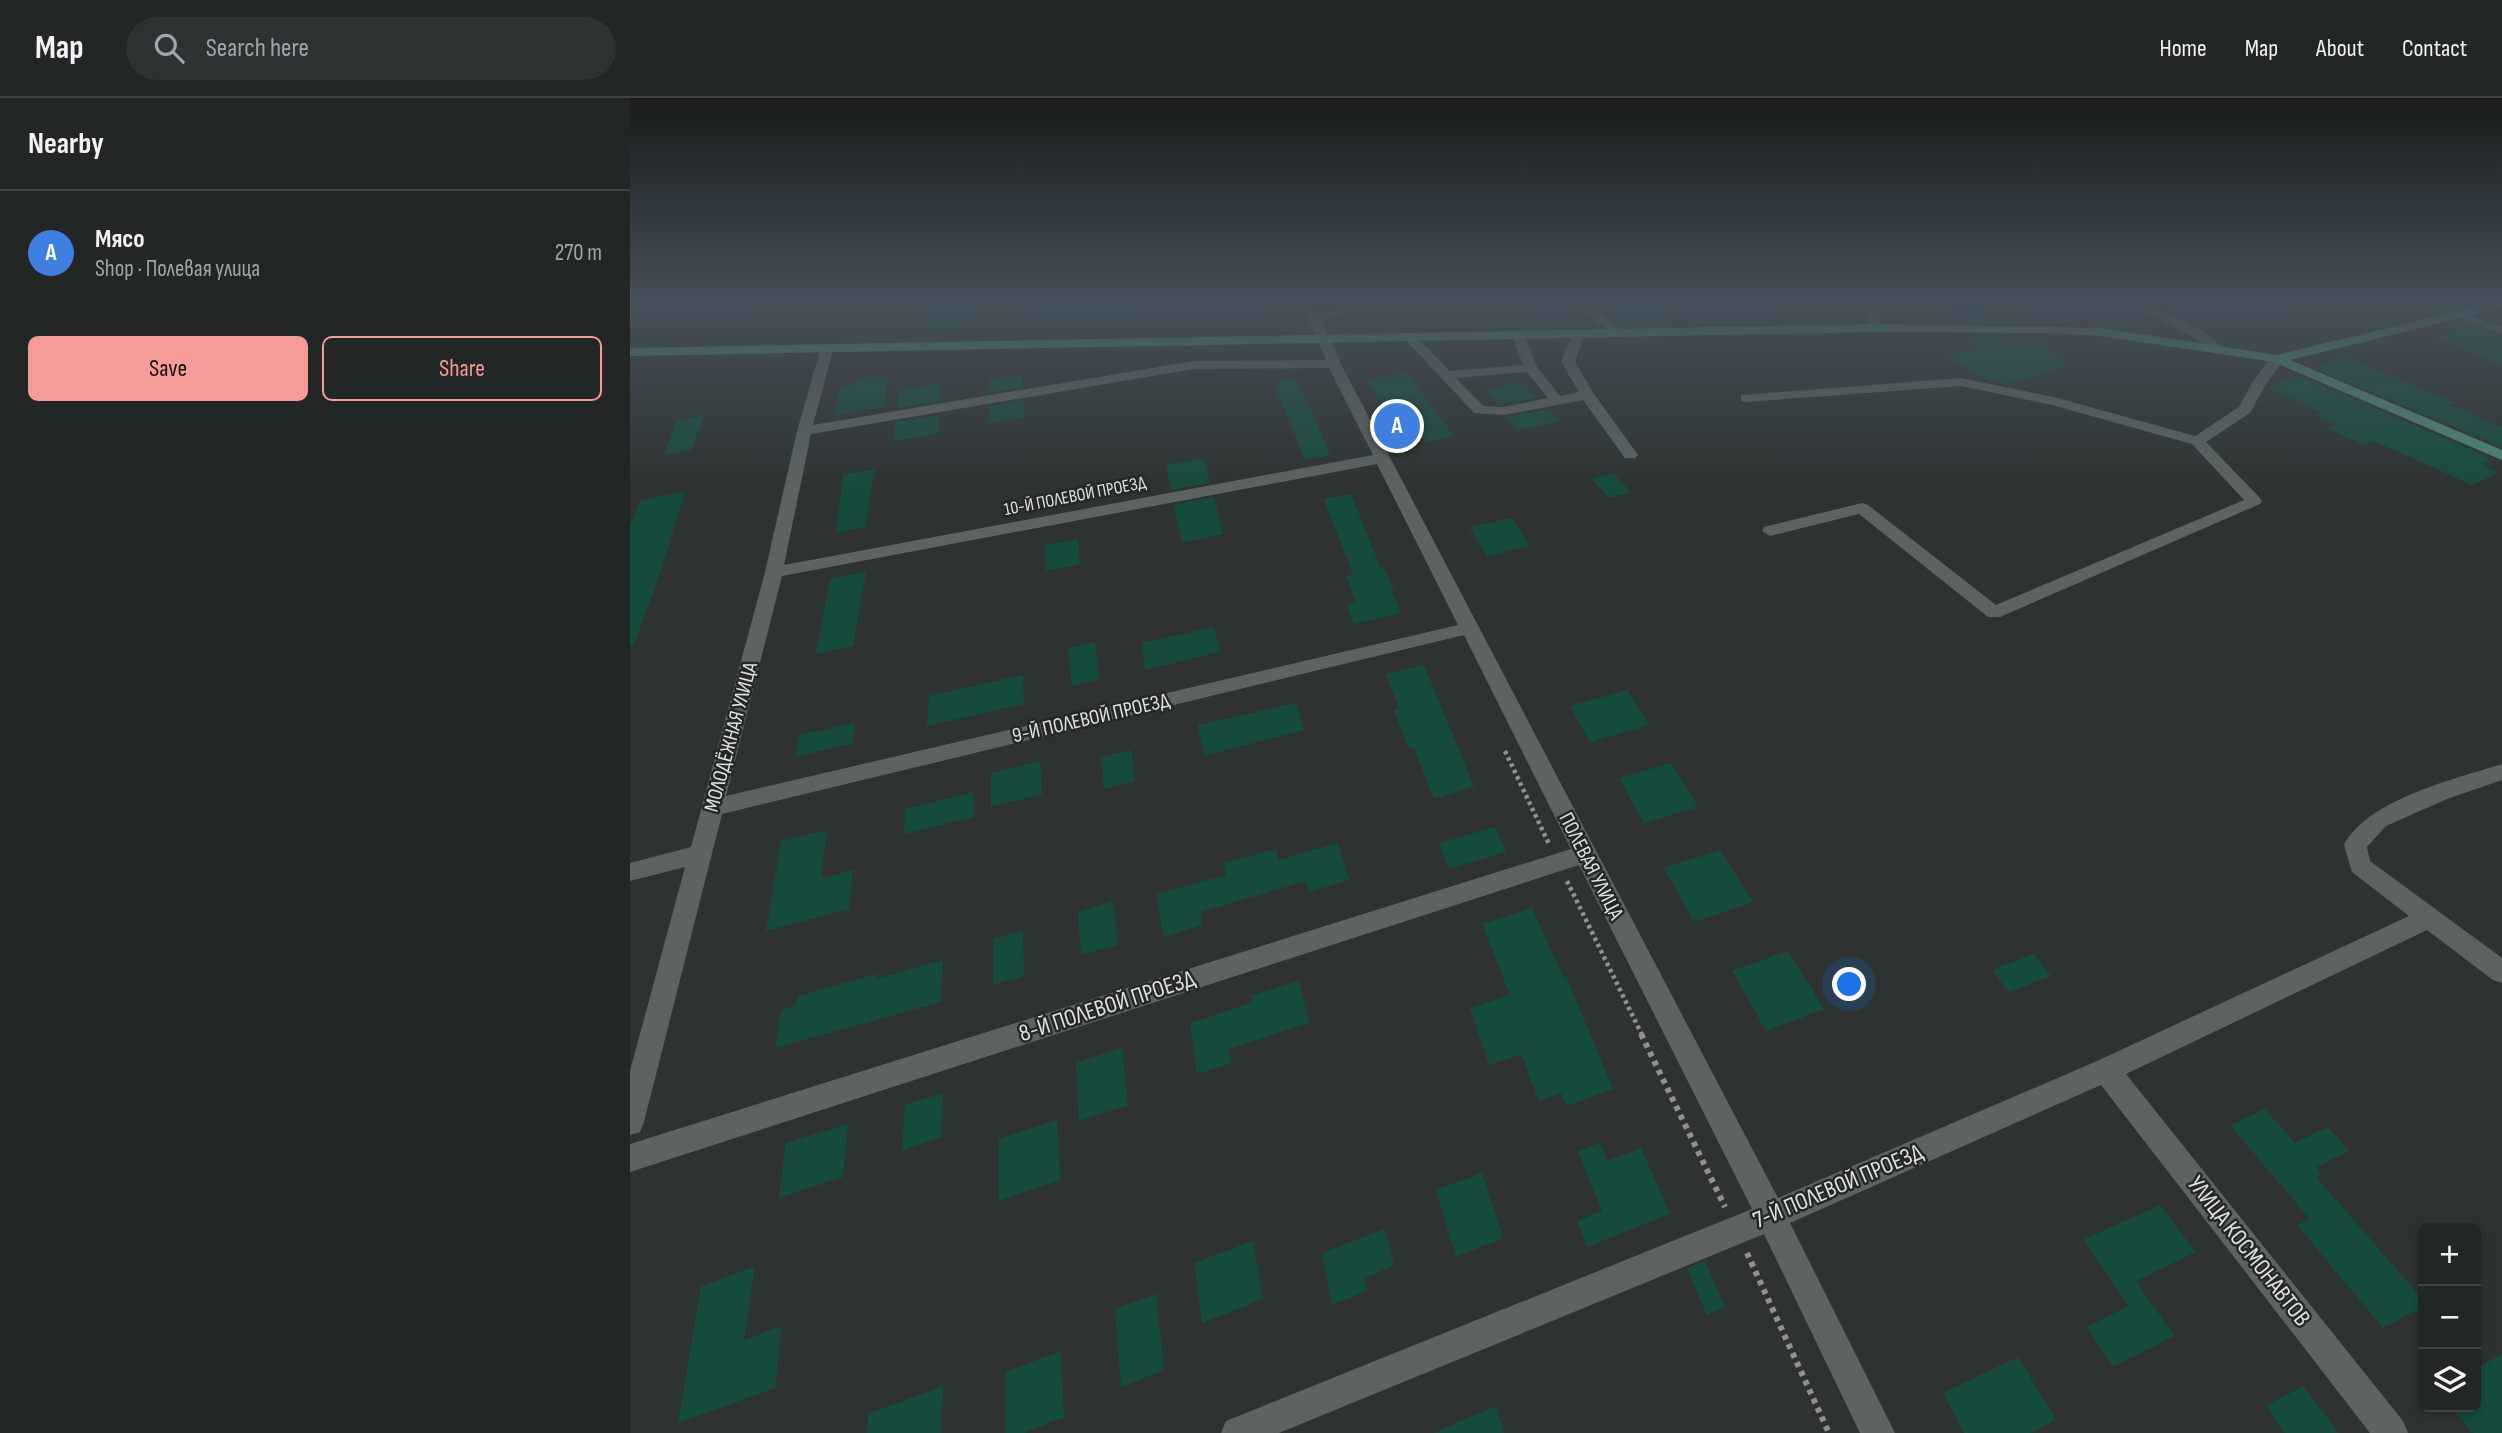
<!DOCTYPE html>
<meta charset="utf-8">
<style>
body{margin:0;font-family:"Sofia Sans Condensed",sans-serif;background:#2e3232;color:#f1f3f6}
.controls{position:absolute;right:21px;bottom:21px;display:grid;overflow:hidden;border-radius:10px;box-shadow:0 4px 10px #0003}
.controls button{width:63px;height:63px;display:grid;place-items:center;padding:0;border:0;border-bottom:2px solid #3f4342;background:#222625;color:#f1f3f6;font:35px sans-serif}
.you{position:absolute;left:1220px;top:887px;width:24px;height:24px;margin:-18px;border:5px solid #fff;border-radius:50%;background:#1a73e8;box-shadow:0 0 0 10px #1a73e833}
.badge{display:grid;place-items:center;width:46px;height:46px;border-radius:50%;background:#f59b98;color:#fff;font-size:23px;font-weight:700}
.pin{position:absolute;translate:-50% -50%;border:4px solid #fff;box-shadow:0 2px 7px #0006}
.list{margin:0;padding:0;list-style:none}
h2{display:flex;justify-content:space-between;align-items:center;height:91px;margin:0;padding:0 28px;font-size:30px}
h2 small{font-size:23px;font-weight:400;color:#a2a5a7}
.list li{display:grid;grid-template-columns:46px 1fr auto;gap:21px;align-items:center;box-sizing:border-box;height:126px;padding:0 28px;border-top:2px solid #3f4342}
.list b{display:block;font-size:26px;white-space:nowrap}
.list p{margin:0;font-size:23px;white-space:nowrap;color:#a2a5a7}
.list em{font-size:23px;font-style:normal;color:#a2a5a7}
.actions{display:flex;gap:14px;padding:21px 28px}
.actions a{flex:1;padding:16px 0;border:2px solid #f59b98;border-radius:10px;text-align:center;font-size:24px;color:#f59b98}
.actions .main{background:#f59b98;color:#111}
.icon{flex:none;width:38px;height:38px;fill:none;stroke:currentColor;stroke-width:2;stroke-linecap:round;stroke-linejoin:round}
.map{position:relative;flex:none;width:1872px;height:1335px;overflow:hidden}
header{display:flex;align-items:center;gap:42px;box-sizing:border-box;height:98px;padding:0 35px;background:#222625;border-bottom:2px solid #3f4342}
header strong{font-size:33px}
nav{display:flex;gap:38px;margin-inline-start:auto;font-size:24px}
.search{width:490px;height:63px;background:#2e3232;display:flex;align-items:center;gap:18px;box-sizing:border-box;padding:0 24px;border-radius:38px;color:#a2a5a7;font-size:26px}
main{display:flex}
aside{flex:1;background:#222625}
.map>svg:first-child{display:block}
</style>
<header>
<strong>Map</strong>
<div class="search"><svg class="icon" aria-label="search" viewBox="0 0 24 24"><circle cx="10" cy="10" r="6"/><path d="M15 15l6 6"/></svg>Search here</div>
<nav><a>Home</a><a>Map</a><a>About</a><a>Contact</a></nav>
</header>
<main>
<aside>
<h2>Nearby<small></small></h2>
<ul class="list">
<li><span class="badge" style="background:#3f7fe0">A</span><div><b>Мясо</b><p>Shop · Полевая улица</p></div><em>270 m</em></li>
</ul>
<div class="actions"><a class="main">Save</a><a>Share</a></div>
</aside>
<div class="map">
<svg width="1872" height="1335" viewBox="0 0 1872 1335">
<rect width="100%" height="100%" fill="#2e3331"/>
<g fill="#164c3e">
<path d="M296,204H343L347,228L298,230Z"/>
<path d="M422,204H511V223L407,225Z"/>
<path d="M964,204H1046L1047,213L991,226Z"/>
<path d="M1350,206L1361,225H1335L1327,210Z"/>
<path d="M1843,228L1872,238V268L1805,238Z"/>
<path d="M1341,237H1368L1372,245L1415,243L1438,268L1375,286L1358,283L1317,258L1347,250Z"/>
<path d="M1714,258L1826,305L1820,307L1872,329V349L1685,270Z"/>
<path d="M777,274L801,307L824,338L795,344L782,325L767,328L737,283Z"/>
<path d="M258,277L254,309L205,317L210,289L223,287L224,282Z"/>
<path d="M392,277L393,289L359,295L358,283Z"/>
<path d="M1667,277L1863,361L1852,367L1869,374L1842,387L1744,343L1734,347L1698,330L1706,327L1687,318L1693,315L1637,289Z"/>
<path d="M666,280L679,308L700,357L675,362L643,284Z"/>
<path d="M892,284L907,300L868,306L856,292Z"/>
<path d="M311,285L310,303L267,310L269,292Z"/>
<path d="M394,302L395,319L359,325V308Z"/>
<path d="M918,311L929,323L888,332L878,319Z"/>
<path d="M309,317V335L264,343L265,324Z"/>
<path d="M74,318L61,352L34,357L47,323Z"/>
<path d="M574,360L580,385L541,392L536,367Z"/>
<path d="M245,371L235,429L206,435L213,377Z"/>
<path d="M983,375L1001,394L979,400L962,381Z"/>
<path d="M55,394L30,475L4,547H0V429L11,402Z"/>
<path d="M721,396L751,471L754,470L764,492H761L771,515L724,526L717,507L726,505L716,478L723,477L694,401Z"/>
<path d="M584,399L593,436L552,445L544,407Z"/>
<path d="M881,420L900,448L857,458L839,429Z"/>
<path d="M448,441L450,466L416,473L415,447Z"/>
<path d="M236,474L223,548L186,556L200,481Z"/>
<path d="M584,529L590,554L515,572L512,545Z"/>
<path d="M465,544L469,581L442,588L438,550Z"/>
<path d="M794,567L844,689L804,701L784,650L779,651L764,612L769,611L756,576Z"/>
<path d="M393,577L394,606L297,628L299,598Z"/>
<path d="M997,592L1019,627L960,644L940,608Z"/>
<path d="M666,605L674,632L574,658L568,627Z"/>
<path d="M225,625L223,645L165,659L169,637Z"/>
<path d="M501,652L505,683L474,691L471,659Z"/>
<path d="M410,663L412,696L361,709V675Z"/>
<path d="M1041,665L1068,709L1014,725L989,680Z"/>
<path d="M344,694V719L274,736L275,711Z"/>
<path d="M865,729L876,754L819,771L809,745Z"/>
<path d="M197,732L191,780L223,772L219,811L136,833L151,743Z"/>
<path d="M708,745L719,782L679,794L676,783L570,814L572,827L533,839L527,796L596,777L594,765L646,751L648,762Z"/>
<path d="M1090,752L1123,804L1064,824L1034,770Z"/>
<path d="M483,803L488,847L451,857L448,814Z"/>
<path d="M902,810L933,879L936,878L983,991L936,1008L931,995L909,1003L891,956L859,967L840,910L880,897L852,826Z"/>
<path d="M393,833L394,878L363,887V841Z"/>
<path d="M1158,853L1194,911L1136,933L1102,873Z"/>
<path d="M1404,856L1421,878L1379,894L1362,872Z"/>
<path d="M313,862L311,904L145,950L151,912L166,907L168,898L246,876V881Z"/>
<path d="M669,883L679,925L599,951L601,965L567,976L560,925L622,905L620,898Z"/>
<path d="M492,950L498,1007L449,1023L446,965Z"/>
<path d="M313,995L311,1040L272,1052L275,1007Z"/>
<path d="M1635,1011L1665,1045L1698,1029L1719,1053L1686,1069L1692,1076L1686,1079L1793,1202V1209L1753,1230L1667,1127L1680,1121L1600,1027Z"/>
<path d="M427,1022L430,1082L369,1103V1041Z"/>
<path d="M218,1026L213,1079L149,1100L156,1045Z"/>
<path d="M970,1045L977,1063L1011,1050L1040,1116L957,1149L947,1123L972,1113L948,1053Z"/>
<path d="M852,1075L873,1140L826,1159L806,1092Z"/>
<path d="M1530,1107L1566,1154L1506,1183L1544,1238L1483,1269L1457,1229L1499,1208L1453,1142Z"/>
<path d="M755,1131L764,1168L734,1180L737,1193L702,1207L692,1155Z"/>
<path d="M623,1143L633,1201L572,1225L564,1165Z"/>
<path d="M1075,1163L1095,1209L1077,1217L1057,1170Z"/>
<path d="M125,1169L114,1242L152,1228L145,1290L48,1325L71,1188Z"/>
<path d="M526,1196L534,1272L491,1289L485,1211Z"/>
<path d="M431,1253L434,1319L394,1335H376L375,1274Z"/>
<path d="M1872,1256V1335H1843L1821,1309H1846V1271Z"/>
<path d="M1388,1259L1426,1322L1400,1335H1334L1313,1295Z"/>
<path d="M313,1288L311,1335H237L238,1316Z"/>
<path d="M1673,1288L1709,1335H1655L1636,1308Z"/>
<path d="M866,1308L874,1335H803Z"/>
</g>
<g fill="none" stroke-linecap="round" stroke-linejoin="round">
<g stroke="#8f9291" stroke-width="4.5" stroke-dasharray="3.5 3.5" stroke-linecap="butt">
<path d="M875,653L919,746"/>
<path d="M937,783L1012,937"/>
</g>
<g stroke="#8f9291" stroke-width="6" stroke-dasharray="5 5" stroke-linecap="butt">
<path d="M1011,936L1095,1109"/>
<path d="M1117,1155L1199,1335"/>
</g>
<g fill="#5d6361" fill-rule="evenodd">
<path d="M664,204H677L688,216L737,204H760L692,222L711,266L1148,1100L1467,963L1779,818L1722,774L1714,747C1738,701 1825,681 1872,666V682L1817,701L1756,728L1737,749L1740,763L1872,860V885L1863,882L1797,832L1496,976L1773,1323L1778,1335H1740L1471,987L1160,1125L1265,1335H1230L1134,1136L649,1335H591L596,1323L1122,1111L949,767L0,1074V1046L941,751L834,537L92,716L14,1024L10,1034L0,1037V973L55,769L0,783V765L61,749L135,474L167,333L191,249L196,248L203,252L183,327L564,263L696,262L679,221ZM699,270L743,357L154,467L181,336L564,271ZM747,366L828,527L96,698L152,478Z"/>
<path d="M944,204H958L997,236L996,239H986Z"/>
<path d="M1229,204H1244L1253,230L1251,233H1243L1234,209Z"/>
<path d="M1494,204C1523,204 1575,230 1595,252L1588,256L1562,238Z"/>
<path d="M1787,204H1805L1872,228V236Z"/>
<path d="M948,233L954,237L945,264L964,296L1008,357L1005,360H995L953,302L874,317L844,315L775,241L776,238H786L819,273L893,267L883,238L889,234L894,235L907,269L930,298L949,294L931,264L942,237ZM897,274L918,300L874,309L853,308L826,280Z"/>
<path d="M1647,257L1654,261L1636,286L1620,315L1576,344L1630,400L1632,403L1630,406L1370,519H1358L1229,416L1140,438L1132,433L1134,429L1232,405L1238,407L1366,507L1614,402L1562,346L1422,307L1331,288L1116,304L1111,303V297L1331,280L1424,299L1565,338L1609,309L1622,285L1642,258Z"/>
</g>
<path fill="#4f8978" fill-rule="evenodd" d="M1864,204H1872V210L1660,262L1872,352V362L1644,264L1471,238L1420,235L1247,234L0,258V250L1247,226L1471,230L1647,257Z"/>
</g>
<linearGradient id="sky" x2="0" y2="1"><stop stop-color="#191c1b"/><stop offset="0.52" stop-color="#46505a"/><stop offset="1" stop-color="#46505a" stop-opacity="0"/></linearGradient>
<rect width="1872" height="391" fill="url(#sky)"/>
<g text-anchor="middle" dominant-baseline="central" stroke-width="5" stroke-linejoin="round" paint-order="stroke">
<g font-size="18" fill="#e0e3e2" stroke="#242927">
<text transform="translate(445 398) rotate(-11)">10-Й ПОЛЕВОЙ ПРОЕЗД</text>
</g>
<g font-size="21" fill="#e0e3e2" stroke="#242927">
<text transform="translate(461 620) rotate(-13)">9-Й ПОЛЕВОЙ ПРОЕЗД</text>
<text transform="translate(101 639) rotate(-75)">МОЛОДЁЖНАЯ УЛИЦА</text>
<text transform="translate(961 768) rotate(63)">ПОЛЕВАЯ УЛИЦА</text>
</g>
<g font-size="24" fill="#e0e3e2" stroke="#242927">
<text transform="translate(477 908) rotate(-18)">8-Й ПОЛЕВОЙ ПРОЕЗД</text>
<text transform="translate(1208 1088) rotate(-23)">7-Й ПОЛЕВОЙ ПРОЕЗД</text>
<text transform="translate(1619 1153) rotate(52)">УЛИЦА КОСМОНАВТОВ</text>
</g>
</g>
</svg>
<div class="controls">
<button>+</button>
<button>−</button>
<button><svg class="icon" aria-label="layers" viewBox="0 0 24 24"><path d="M12 4l9 5-9 5-9-5zM3 14l9 5 9-5"/></svg></button>
</div>
<div class="you"></div>
<div class="pin badge" style="left:767px;top:328px;background:#3f7fe0">A</div>
</div>
</main>
